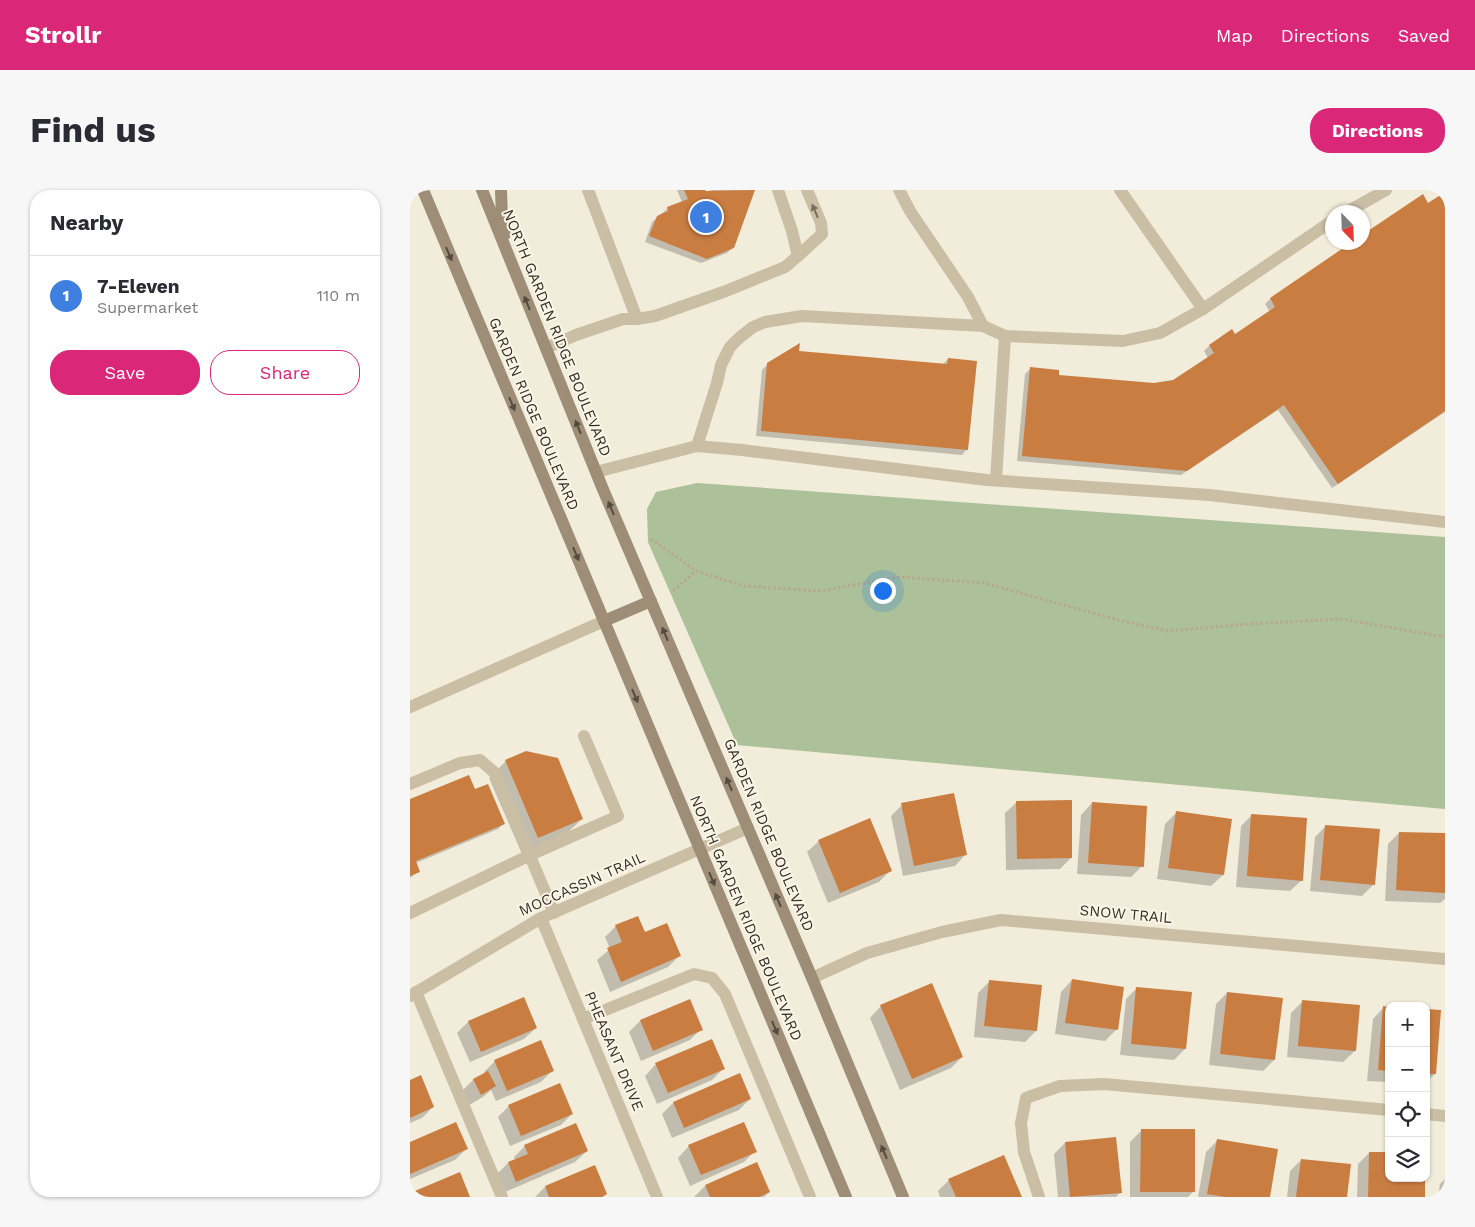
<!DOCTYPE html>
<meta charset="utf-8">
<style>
body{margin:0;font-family:"Work Sans",sans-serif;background:#f7f7f7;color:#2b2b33}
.controls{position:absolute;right:15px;bottom:15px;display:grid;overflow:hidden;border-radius:10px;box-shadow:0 1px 4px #0004}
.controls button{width:45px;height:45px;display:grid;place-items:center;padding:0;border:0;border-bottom:1px solid #e1e1e2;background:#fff;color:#2b2b33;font:25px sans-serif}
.compass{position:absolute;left:915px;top:15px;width:45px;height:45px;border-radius:50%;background:#fff;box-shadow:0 1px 4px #0004;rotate:157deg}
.you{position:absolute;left:472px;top:400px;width:18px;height:18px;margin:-12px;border:4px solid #fff;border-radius:50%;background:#1a73e8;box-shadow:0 0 0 8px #1a73e833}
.badge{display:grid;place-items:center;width:32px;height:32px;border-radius:50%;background:#db2777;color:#fff;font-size:16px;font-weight:700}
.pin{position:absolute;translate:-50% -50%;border:2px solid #fff;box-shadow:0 1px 5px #0006}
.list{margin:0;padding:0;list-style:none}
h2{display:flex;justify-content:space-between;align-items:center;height:65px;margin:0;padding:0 20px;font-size:21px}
h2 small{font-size:16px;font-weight:400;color:#7c7c81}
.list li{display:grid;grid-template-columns:32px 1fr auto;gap:15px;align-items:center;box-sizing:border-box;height:80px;padding:0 20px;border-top:1px solid #e1e1e2}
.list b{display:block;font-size:19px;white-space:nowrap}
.list p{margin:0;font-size:16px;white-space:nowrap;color:#7c7c81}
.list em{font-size:16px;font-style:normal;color:#7c7c81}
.actions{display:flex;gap:10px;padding:15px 20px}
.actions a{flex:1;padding:11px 0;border:1px solid #db2777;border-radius:20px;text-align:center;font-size:18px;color:#db2777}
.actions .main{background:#db2777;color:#fff}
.icon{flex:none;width:28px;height:28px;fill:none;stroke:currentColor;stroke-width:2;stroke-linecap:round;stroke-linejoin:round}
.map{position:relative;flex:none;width:1035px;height:1007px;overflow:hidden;border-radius:20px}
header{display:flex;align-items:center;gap:30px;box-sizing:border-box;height:70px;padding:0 25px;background:#db2777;color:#fff}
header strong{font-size:24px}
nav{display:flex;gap:28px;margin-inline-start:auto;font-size:18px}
.intro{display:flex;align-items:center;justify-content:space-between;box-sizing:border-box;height:120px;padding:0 30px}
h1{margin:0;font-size:35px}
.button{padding:12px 22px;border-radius:20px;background:#db2777;color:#fff;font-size:18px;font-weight:700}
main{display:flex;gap:30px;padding:0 30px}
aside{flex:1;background:#fff;border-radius:20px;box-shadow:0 1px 4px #0004}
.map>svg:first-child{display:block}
</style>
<header>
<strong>Strollr</strong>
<nav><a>Map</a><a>Directions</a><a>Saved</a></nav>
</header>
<div class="intro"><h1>Find us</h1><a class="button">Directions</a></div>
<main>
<aside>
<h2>Nearby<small></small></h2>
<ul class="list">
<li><span class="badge" style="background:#3f7fe0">1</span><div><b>7-Eleven</b><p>Supermarket</p></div><em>110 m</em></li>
</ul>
<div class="actions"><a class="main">Save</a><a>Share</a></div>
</aside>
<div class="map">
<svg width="1035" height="1007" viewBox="0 0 1035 1007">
<rect width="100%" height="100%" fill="#f2ecda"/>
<path fill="#acc199" d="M287,293L1035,347V619L327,555L238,352L237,319L246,302Z"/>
<g fill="#0003">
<path d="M267,0H294L295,3L302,0H344L323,57L317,63L291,73L235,52L242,32L257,19L272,12Z"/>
<path d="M1035,4V222L922,298L868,220L771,285L607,271L615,184L621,178L647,186L744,195L763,192L798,168L794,161L799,156L822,141L825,146L860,122L855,114L860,109L944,52H952Z"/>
<path d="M388,162L532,175L538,169L557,259L552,265L346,246L352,180L358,174Z"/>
<path d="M96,571L172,629L155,645L112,664L79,588Z"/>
<path d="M0,610L93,634L88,639L6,673L9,681L0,688Z"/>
<path d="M607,612L661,668L650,679L596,680L595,623Z"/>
<path d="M682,613L732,676L721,687L667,684L671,625Z"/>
<path d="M492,615L556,664L545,676L493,686L481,626Z"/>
<path d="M766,623L813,685L801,696L747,689L755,634Z"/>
<path d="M842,625L892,690L880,701L826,697L831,636Z"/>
<path d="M916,636L964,694L952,706L900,701L905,647Z"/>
<path d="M989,643L1035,645V709L1030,713L975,711L978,654Z"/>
<path d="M409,651L480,681L469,692L418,713L397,662Z"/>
<path d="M206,736L234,744L269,766L258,777L200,802L187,770L200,759L195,747Z"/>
<path d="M662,790L712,798L706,840L695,851L645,844L651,802Z"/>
<path d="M579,792L626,841L615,852L564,847L568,803Z"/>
<path d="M727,798L775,859L764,870L710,865L716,809Z"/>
<path d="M817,803L864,870L853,881L799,875L806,814Z"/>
<path d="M113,809L126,838L114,849L60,872L47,843L58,832Z"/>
<path d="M279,810L291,839L280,850L231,871L219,842L230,831Z"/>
<path d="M893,811L949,816L945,861L933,872L877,867L881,823Z"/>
<path d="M471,816L552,867L541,878L490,900L460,828Z"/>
<path d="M974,817L979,818V892L957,891L963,829Z"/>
<path d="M1016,821L1025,884L1016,892Z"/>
<path d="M85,871L142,881L131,892L86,911L81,900L73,907L59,915L52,901L63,890L75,884L74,882Z"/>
<path d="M246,874L313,879L302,890L247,914L235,886Z"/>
<path d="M330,885L340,909L329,920L262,948L252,924L263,913Z"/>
<path d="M0,891L23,917L12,928L0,933Z"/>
<path d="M99,916L162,924L151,935L100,956L88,927Z"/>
<path d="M732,940L783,1002L778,1007H720V952Z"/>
<path d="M807,951L859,1007H788L796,962Z"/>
<path d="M0,953L56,959L45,970L0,989Z"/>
<path d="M655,953L710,1003L706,1007H648L644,964Z"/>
<path d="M115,956L177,961L165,972L95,1002L87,984L98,973L105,970L104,967Z"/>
<path d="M279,956L345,961L334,972L280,996L268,968Z"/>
<path d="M959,963L979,988L1013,1007H947L948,974Z"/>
<path d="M891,970L936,1007H877L880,981Z"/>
<path d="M1035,989V1007H1028L1030,994Z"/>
<path d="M539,990L610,1007H530L528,1001Z"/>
<path d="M295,996L359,1002L354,1007H284Z"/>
<path d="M135,997L196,1004L193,1007H125Z"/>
</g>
<g fill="#c97d41">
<path d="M274,0H295L296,1L345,0L324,58L297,69L239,46L247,26L258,21L257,17L278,9Z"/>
<path d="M1035,2V221L928,294L874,215L777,281L612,266L620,177L649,180V185L744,193L763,190L804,163L799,155L822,139L825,144L865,117L860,108L942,52H952V45L1013,4L1018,13Z"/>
<path d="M390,153L389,161L537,174L538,168L567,171L558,260L351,241L357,173Z"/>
<path d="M116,561L148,568L173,629L128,648L95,570Z"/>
<path d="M59,585L65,599L78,594L95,634L6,671L10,682L0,686V609Z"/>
<path d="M544,603L557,665L504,676L491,613Z"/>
<path d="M662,610V668L607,669L606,611Z"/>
<path d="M682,612L737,616L734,677L678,673Z"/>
<path d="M766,621L822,629L814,685L758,678Z"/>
<path d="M841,624L897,628L893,691L837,686Z"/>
<path d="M460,628L482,681L430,703L408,650Z"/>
<path d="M915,635L970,639L965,695L910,690Z"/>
<path d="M989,642L1035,643V703L986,700Z"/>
<path d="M228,726L235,742L257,733L271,766L211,792L197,758L212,752L205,735Z"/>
<path d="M662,789L714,797L708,840L655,833Z"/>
<path d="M579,790L632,795L627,841L574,836Z"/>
<path d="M522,793L553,867L502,889L470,815Z"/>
<path d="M726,797L782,802L776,859L721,854Z"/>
<path d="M817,802L873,808L865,870L810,864Z"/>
<path d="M114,807L127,838L71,862L58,831Z"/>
<path d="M280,809L293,840L243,861L230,830Z"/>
<path d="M892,810L950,815L946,861L888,856Z"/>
<path d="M973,816L979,817V881L968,880Z"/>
<path d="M1016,819L1031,820L1026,884H1016Z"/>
<path d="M302,849L315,879L258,903L245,873Z"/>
<path d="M131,850L144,881L97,901L84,870Z"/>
<path d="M78,881L86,896L71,905L63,889Z"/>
<path d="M330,883L341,909L274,938L263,912Z"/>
<path d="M11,885L24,917L0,928V890Z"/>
<path d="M150,893L163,924L111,946L98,915Z"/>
<path d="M46,932L58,959L0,984V952Z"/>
<path d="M334,932L347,962L291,985L278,955Z"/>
<path d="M166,933L178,961L106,992L98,972L118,964L114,955Z"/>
<path d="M731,939H785V1002H730Z"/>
<path d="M706,947L712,1003L660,1007L655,952Z"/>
<path d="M807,949L868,959L860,1007H815L797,1004Z"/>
<path d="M959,962H979V988H1015V1007H958Z"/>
<path d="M594,965L612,1007H546L538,989Z"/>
<path d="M891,969L941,974L937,1007H886Z"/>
<path d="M347,972L360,1002L349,1007H300L295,995Z"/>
<path d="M185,975L197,1004L192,1007H139L135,996Z"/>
<path d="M50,982L60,1007H1L0,1003Z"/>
</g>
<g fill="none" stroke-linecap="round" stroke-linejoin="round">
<g stroke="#b6a890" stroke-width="3" stroke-dasharray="2.5 2.5" stroke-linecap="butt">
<path d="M241,349L286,381L334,396L410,401L489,387L574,393L712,431L757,441L838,434L931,429L1035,447"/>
<path d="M263,401L286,381"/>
</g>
<g stroke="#cabea5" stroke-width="12">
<path d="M178,0L227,129"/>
<path d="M489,0L500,21L558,107L573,136L595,146"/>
<path d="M937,22L976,0"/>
<path d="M388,66L412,44L411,33L397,0"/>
<path d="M793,119L922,31"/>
<path d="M136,158L166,145L213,129H227L245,126L316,101L375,77L388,66L382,41L368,0"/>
<path d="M287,256L307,193L311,175L320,157L329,148L343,137L355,132L392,126L573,136"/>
<path d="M186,282L287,256L332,260L577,290L799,305L1035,332"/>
<path d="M586,290L595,146L713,151L750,143L793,119L710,0"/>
<path d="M0,517L194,431"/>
<path d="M0,594L50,573L70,570L85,583L144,723"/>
<path d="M0,723L120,665L208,626L174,546"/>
<path d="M6,802L92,1007"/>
<path d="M173,829L284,784L302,788L315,804L400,1007"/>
<path d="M1016,924L1035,926"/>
<path d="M629,1007L614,962L611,933L616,908L650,896L694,894L979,920"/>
</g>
<g stroke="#cabea5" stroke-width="12">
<path d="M131,728L247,1007"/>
<path d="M402,788L457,763L532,742L591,730L1035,769"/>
<path d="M0,806L131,728L338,638"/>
</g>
<g stroke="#9e8d77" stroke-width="12">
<path d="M13,0L436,1007"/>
<path d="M72,0L192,297L402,788L493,1007"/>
<path d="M91,0L92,31L95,44"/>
<path d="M194,431L241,411"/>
</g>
</g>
<defs><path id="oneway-solid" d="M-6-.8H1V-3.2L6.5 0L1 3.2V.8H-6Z" transform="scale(1.25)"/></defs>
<use fill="#796f60" href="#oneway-solid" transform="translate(405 21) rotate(-113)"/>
<g fill="#554b3f">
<use href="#oneway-solid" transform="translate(39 64) rotate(67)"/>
<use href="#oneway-solid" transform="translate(117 113) rotate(-112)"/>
<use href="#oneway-solid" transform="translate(102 214) rotate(67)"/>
<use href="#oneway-solid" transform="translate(168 237) rotate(-112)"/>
<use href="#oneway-solid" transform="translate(201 318) rotate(-113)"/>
<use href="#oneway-solid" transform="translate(166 364) rotate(67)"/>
<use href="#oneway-solid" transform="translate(255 444) rotate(-113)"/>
<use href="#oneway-solid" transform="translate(225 506) rotate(67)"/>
<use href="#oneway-solid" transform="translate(319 594) rotate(-113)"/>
<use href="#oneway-solid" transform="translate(302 689) rotate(67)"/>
<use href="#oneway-solid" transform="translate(368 710) rotate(-113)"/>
<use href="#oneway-solid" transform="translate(365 838) rotate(67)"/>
<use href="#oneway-solid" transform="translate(474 962) rotate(-113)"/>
</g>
<g text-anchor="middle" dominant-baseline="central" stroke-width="4" stroke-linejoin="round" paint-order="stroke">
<g font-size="15" fill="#362f27" stroke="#faf5e6">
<text transform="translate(147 143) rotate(68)">NORTH GARDEN RIDGE BOULEVARD</text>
<text transform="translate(124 224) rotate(67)">GARDEN RIDGE BOULEVARD</text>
<text transform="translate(359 645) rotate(67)">GARDEN RIDGE BOULEVARD</text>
<text transform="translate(172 694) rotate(-24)">MOCCASSIN TRAIL</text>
<text transform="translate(716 724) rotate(5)">SNOW TRAIL</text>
<text transform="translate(336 728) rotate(67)">NORTH GARDEN RIDGE BOULEVARD</text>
<text transform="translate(204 861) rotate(67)">PHEASANT DRIVE</text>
</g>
</g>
</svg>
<div class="controls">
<button>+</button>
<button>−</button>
<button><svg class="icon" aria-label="locate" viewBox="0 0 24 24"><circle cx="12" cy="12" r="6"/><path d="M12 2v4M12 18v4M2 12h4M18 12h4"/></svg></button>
<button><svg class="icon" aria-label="layers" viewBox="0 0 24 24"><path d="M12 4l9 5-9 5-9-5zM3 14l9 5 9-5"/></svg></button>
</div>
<svg class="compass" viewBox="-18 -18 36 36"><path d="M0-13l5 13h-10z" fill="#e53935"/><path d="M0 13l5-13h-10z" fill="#7c7c81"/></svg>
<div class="you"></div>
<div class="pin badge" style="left:296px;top:27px;background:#3f7fe0">1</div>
</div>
</main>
